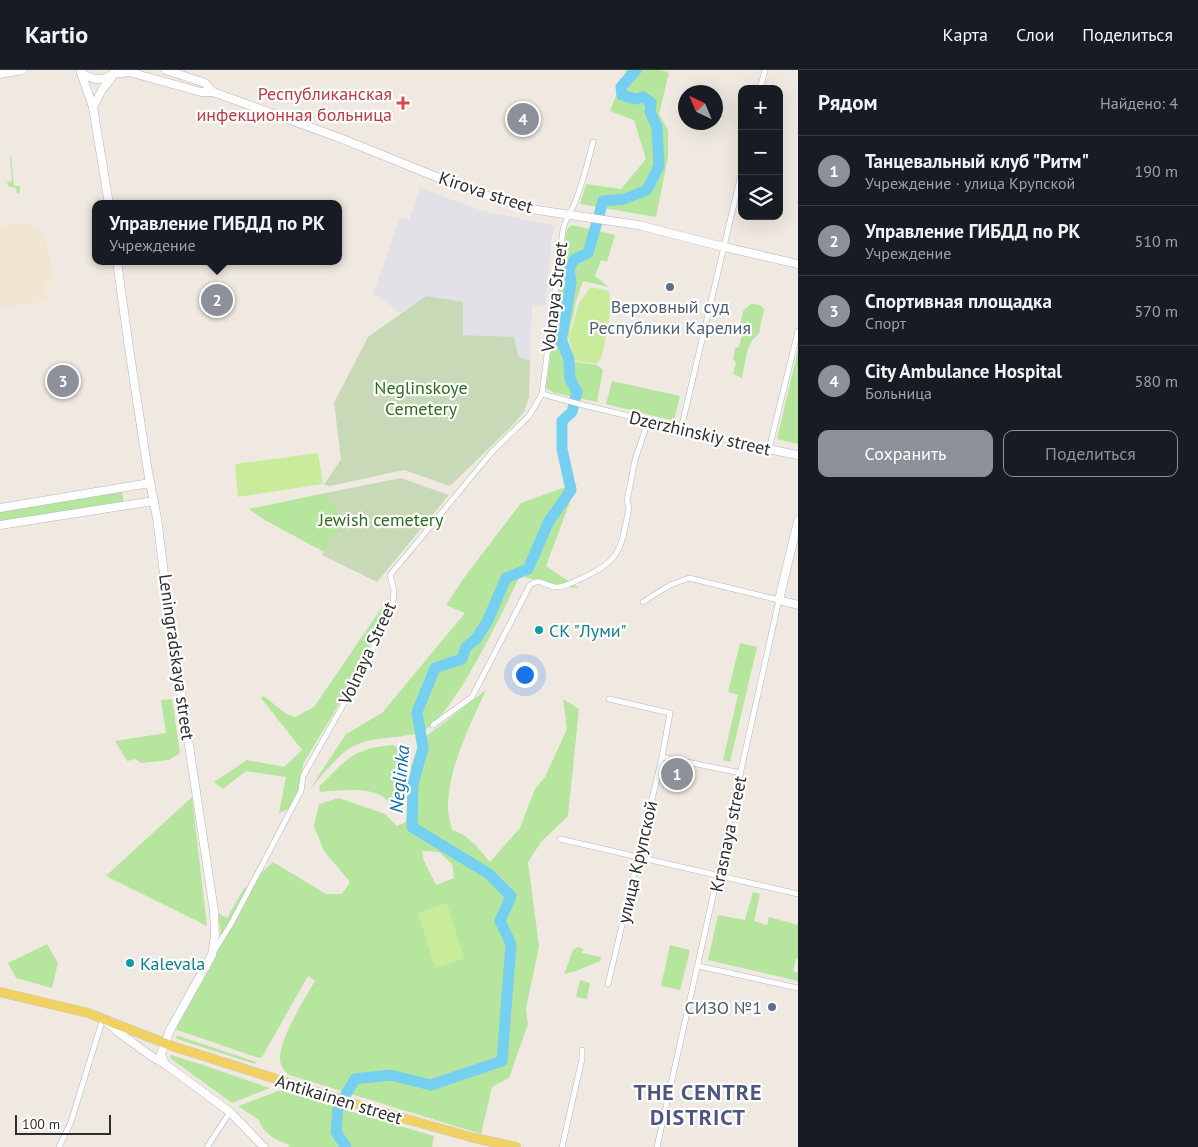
<!DOCTYPE html>
<html lang="ru">
<meta charset="utf-8">
<style>
body{margin:0;font-family:"PT Sans",sans-serif;background:#20242c;color:#f1f3f6}
.controls{position:absolute;right:15px;top:15px;display:grid;overflow:hidden;border-radius:10px;box-shadow:0 5px 20px #0002}
.controls button{width:45px;height:45px;display:grid;place-items:center;padding:0;border:0;border-bottom:1px solid #363941;background:#171b24;color:#f1f3f6;font:25px sans-serif}
.compass{position:absolute;left:678px;top:15px;width:45px;height:45px;border-radius:50%;background:#171b24;box-shadow:0 5px 20px #0002;rotate:316deg}
.scale{position:absolute;left:15px;bottom:12px;width:96px;box-sizing:border-box;padding-left:5px;border:2px solid #2e2e2e;border-top:0;font-size:14px;line-height:18px;white-space:nowrap;color:#2e2e2e;-webkit-text-stroke:4px #fff;paint-order:stroke}
.you{position:absolute;left:524px;top:604px;width:18px;height:18px;margin:-12px;border:4px solid #fff;border-radius:50%;background:#1a73e8;box-shadow:0 0 0 8px #1a73e833}
.badge{display:grid;place-items:center;width:32px;height:32px;border-radius:50%;background:#8c9099;color:#fff;font-size:16px;font-weight:700}
.pin{position:absolute;translate:-50% -50%;border:2px solid #fff;box-shadow:0 1px 5px #0006}
.popup{position:absolute;left:92px;top:130px;width:250px;height:65px;box-sizing:border-box;display:grid;place-content:center;border-radius:10px;background:#171b24;filter:drop-shadow(0 1px 4px #0005);font-size:16px;white-space:nowrap;color:#9ea1a6}
.popup b{font-size:19px;color:#f1f3f6}
.popup::after{content:'';position:absolute;left:50%;top:100%;margin-left:-10px;border:10px solid transparent;border-top-color:#171b24}
.list{margin:0;padding:0;list-style:none}
h2{display:flex;justify-content:space-between;align-items:center;height:65px;margin:0;padding:0 20px;font-size:21px}
h2 small{font-size:16px;font-weight:400;color:#9ea1a6}
.list li{display:grid;grid-template-columns:32px 1fr auto;gap:15px;align-items:center;box-sizing:border-box;height:70px;padding:0 20px;border-top:1px solid #363941}
.list b{display:block;font-size:19px;white-space:nowrap}
.list p{margin:0;font-size:16px;white-space:nowrap;color:#9ea1a6}
.list em{font-size:16px;font-style:normal;color:#9ea1a6}
.actions{display:flex;gap:10px;padding:15px 20px}
.actions a{flex:1;padding:11px 0;border:1px solid #8c9099;border-radius:10px;text-align:center;font-size:18px;color:#8c9099}
.actions .main{background:#8c9099;color:#fff}
.icon{flex:none;width:28px;height:28px;fill:none;stroke:currentColor;stroke-width:2;stroke-linecap:round;stroke-linejoin:round}
.map{position:relative;flex:none;width:798px;height:1077px;overflow:hidden}
header{display:flex;align-items:center;gap:30px;box-sizing:border-box;height:70px;padding:0 25px;background:#171b24;border-bottom:1px solid #363941}
header strong{font-size:24px}
nav{display:flex;gap:28px;margin-inline-start:auto;font-size:18px}
main{display:flex}
aside{flex:1;background:#171b24}
.map>svg:first-child{display:block}
</style>
<header>
<strong>Kartio</strong>
<nav><a>Карта</a><a>Слои</a><a>Поделиться</a></nav>
</header>
<main>
<div class="map">
<svg width="798" height="1077" viewBox="0 0 798 1077">
<rect width="100%" height="100%" fill="#efe9e1"/>
<path fill="#e3e1e8" d="M420,118L483,141L556,156L552,165L545,237L532,235L530,291L518,286L513,267L463,265L426,226L402,243L373,224L400,148L409,150Z"/>
<path fill="#f0e6d1" d="M23,152L44,162L54,210L44,212L48,231L4,237L0,234V157Z"/>
<g fill="#b6e59e" fill-rule="evenodd">
<path d="M626,0H661L669,3L659,44L668,60V87L656,147L580,134L586,114L621,119L646,89L634,50L610,41Z"/>
<path d="M10,86H11L14,116H20V123L17,124L16,118L8,116L7,112L12,111Z"/>
<path d="M572,155L615,165L607,192L601,190L595,206L609,217L583,211L576,231L568,270L574,292L597,295L603,300L597,332L554,323L546,318L566,163L568,158Z"/>
<path d="M751,234L760,235L764,239L759,263L751,272L747,282L742,308L733,304L736,292L733,289L735,278L739,277L744,257L740,256L743,241Z"/>
<path d="M798,280V374L777,369Z"/>
<path d="M612,311L680,326L674,351L606,334Z"/>
<path d="M577,413L546,496L579,518L568,517L520,506C503,540 453,649 421,662C398,670 367,665 347,680C334,690 321,707 310,719L346,664L382,643L465,543L446,535L466,505L521,433Z"/>
<path d="M122,422L124,433L0,451V440Z"/>
<path d="M326,423L346,452L324,482L263,449L249,439Z"/>
<path d="M387,530L390,532L373,570L341,631L303,694L300,720L289,739L279,743L286,707L246,701L223,719L214,712L247,690L284,697L302,680L261,628L263,626C275,633 282,644 295,647L314,637Z"/>
<path d="M740,573L757,577L730,692L723,690L738,625L728,622Z"/>
<path d="M486,620C470,655 448,698 448,737C448,744 450,752 452,760C468,764 480,780 490,792L520,758L535,719L545,707L567,659L563,629L579,639L568,746L541,772L528,792L539,876L526,939L528,954L509,1008L492,1017L481,1064L289,1005C283,1000 279,994 280,985C283,964 304,929 315,911L308,906L262,987L259,988L177,960L176,957L214,891L221,865L218,843L227,848L243,820L273,792L326,824H342L350,812L324,781L314,756L319,734L339,728L385,744L397,756L406,752L411,696L420,671ZM422,781L439,782L452,794L454,808L436,815L424,791Z"/>
<path d="M172,629L180,683L169,690L141,693L136,689L127,691L115,671L166,663L161,630Z"/>
<path d="M393,675L398,678L402,685L400,744C394,737 388,729 380,725C363,717 337,721 320,722L319,717C346,690 353,678 393,675Z"/>
<path d="M192,727V728L207,856L106,806Z"/>
<path d="M753,822L760,824L754,851L767,855L769,847L798,855V889H796L793,901L798,903V911L708,890L718,845L745,850Z"/>
<path d="M47,874L58,893L52,918L16,908L8,893Z"/>
<path d="M670,875L690,880L680,920L661,916Z"/>
<path d="M578,877L583,879L582,883L601,887L600,891L576,901L564,904L573,880Z"/>
<path d="M580,910L590,913L587,929L576,927Z"/>
<path d="M176,965L256,992L255,994L177,969Z"/>
<path d="M171,985L206,996L270,1018L232,1033L170,988Z"/>
<path d="M278,1021H282L434,1066L432,1077H290L288,1074C276,1071 263,1063 259,1050L238,1036Z"/>
</g>
<g fill="#c8d9b8">
<path d="M426,226L463,232V265L514,267L518,286L530,291L529,327L524,342L511,357L450,416L404,400L330,416L324,415L341,389L334,333L368,267Z"/>
<path d="M401,408L449,425L377,512L322,485L345,452L326,423Z"/>
</g>
<g fill="#c9ec9a">
<path d="M591,217L609,221L611,238L602,286L596,294L575,291L569,269L579,233Z"/>
<path d="M318,383L323,414L238,427L235,394Z"/>
<path d="M447,833L464,889L435,898L418,843Z"/>
</g>
<g fill="none" stroke-linecap="round" stroke-linejoin="round">
<path stroke="#75cff0" stroke-width="11" d="M346,1077L336,1062L338,1038L355,1009L390,1005L431,1015L502,991L511,874L500,851L511,826L489,804L412,757L413,714L423,678L417,642L435,598L462,589L466,577L476,569L487,552L506,508L528,499L549,451L571,420L562,379V351L572,342L577,322L570,309L569,289L561,270L571,213L569,198L575,189L588,183L603,131L624,129L647,120L659,96L657,57L650,42L651,33L643,27L635,29L622,25L621,17L636,0"/>
<defs>
<g id="street">
<path d="M760,19L765,0"/>
<path d="M542,324L583,335L762,378"/>
<path d="M681,359L742,100"/>
<path d="M769,379L798,261"/>
<path d="M643,532L670,515L689,508L779,530L657,1077"/>
<path d="M433,655L472,627L530,515C539,507 545,516 555,517C563,518 573,512 580,509C622,491 621,478 629,437L627,431L635,390L648,351"/>
<path d="M662,687L741,703"/>
<path d="M560,769L798,824"/>
<path d="M213,883L231,854L301,721L303,706L364,598L389,544L393,532L394,520L390,505L492,382L529,346L542,324L563,160C565,148 572,141 576,130C583,111 588,92 593,72"/>
<path d="M698,896L798,918"/>
<path d="M608,914L662,687L670,643L609,629"/>
<path d="M59,1077L71,1052L103,948"/>
<path d="M207,1077L230,1042"/>
<path d="M562,1077L582,989V980"/>
</g>
<g id="secondary">
<path d="M166,0L205,13L213,22"/>
<path d="M81,3L93,37L109,134"/>
<path d="M82,3C93,11 106,12 116,1"/>
<path d="M0,4L22,0"/>
<path d="M113,4L129,2L201,22H213L340,68L464,118L524,138L638,155L724,177L798,194"/>
<path d="M93,37L102,20L112,7"/>
<path d="M117,191L129,278L148,402L157,448L168,536L214,841L215,865L212,885L170,960L161,984L165,994"/>
<path d="M762,378L798,385"/>
<path d="M0,438L150,413"/>
<path d="M798,451L779,530L798,535"/>
<path d="M0,455L154,431"/>
<path d="M106,951L118,962L151,986L165,994L230,1042L264,1077"/>
</g>
<path id="primary" d="M0,922L88,943L172,976L374,1040L474,1068L516,1077"/>
</defs>
<use href="#street" stroke="#b4b7c1" stroke-width="6"/>
<use href="#secondary" stroke="#b4b7c1" stroke-width="9"/>
<use href="#primary" stroke="#c9c9c9" stroke-width="10"/>
<use href="#street" stroke="#fff" stroke-width="5"/>
<use href="#secondary" stroke="#fff" stroke-width="8"/>
<use href="#primary" stroke="#f2d163" stroke-width="9"/>
</g>
<path fill="#e0444e" stroke="#fff" stroke-width="2" d="M400.5 25.5h5v5h5v5h-5v5h-5v-5h-5v-5h5z"/>
<g fill="#5c6f8a" stroke="#fff" stroke-width="2">
<circle cx="670" cy="217" r="5"/>
<circle cx="772" cy="937" r="5"/>
</g>
<g fill="#0f9aa8" stroke="#fff" stroke-width="2">
<circle cx="539" cy="560" r="5"/>
<circle cx="130" cy="893" r="5"/>
</g>
<g text-anchor="middle" dominant-baseline="central" stroke-width="4.5" stroke-linejoin="round" paint-order="stroke">
<g font-size="18" fill="#be3a42" stroke="#fff" text-anchor="end">
<text x="392" y="23">Республиканская<tspan x="392" dy="21">инфекционная больница</tspan></text>
</g>
<g font-size="18" fill="#2e2e2e" stroke="#fff">
<text transform="translate(486 122) rotate(18)">Kirova street</text>
<text transform="translate(554 227) rotate(-83)">Volnaya Street</text>
<text transform="translate(700 363) rotate(13)">Dzerzhinskiy street</text>
<text transform="translate(367 583) rotate(-65)">Volnaya Street</text>
<text transform="translate(177 587) rotate(82)">Leningradskaya street</text>
<text transform="translate(728 764) rotate(-78)">Krasnaya street</text>
<text transform="translate(637 792) rotate(-77)">улица Крупской</text>
<text transform="translate(339 1029) rotate(17)">Antikainen street</text>
</g>
<g font-size="18" fill="#4e5e75" stroke="#fff">
<text x="670" y="236">Верховный суд<tspan x="670" dy="21">Республики Карелия</tspan></text>
<text x="762" y="937" text-anchor="end">СИЗО №1</text>
</g>
<g font-size="18" fill="#2c6e1b" stroke="#fff">
<text x="421" y="317">Neglinskoye<tspan x="421" dy="21">Cemetery</tspan></text>
<text x="381" y="449">Jewish cemetery</text>
</g>
<g font-size="18" fill="#0d838f" stroke="#fff" text-anchor="start">
<text x="549" y="560">СК "Луми"</text>
<text x="140" y="893">Kalevala</text>
</g>
<g font-size="19" font-style="italic" fill="#0d6fa3" stroke="#fff">
<text transform="translate(399 709) rotate(-84)">Neglinka</text>
</g>
<g font-size="22" font-weight="bold" letter-spacing="1" fill="#4d5680" stroke="#fff">
<text x="698" y="1022">THE CENTRE<tspan x="698" dy="25">DISTRICT</tspan></text>
</g>
</g>
</svg>
<div class="controls">
<button>+</button>
<button>−</button>
<button><svg class="icon" aria-label="layers" viewBox="0 0 24 24"><path d="M12 4l9 5-9 5-9-5zM3 14l9 5 9-5"/></svg></button>
</div>
<svg class="compass" viewBox="-18 -18 36 36"><path d="M0-13l5 13h-10z" fill="#e53935"/><path d="M0 13l5-13h-10z" fill="#9ea1a6"/></svg>
<div class="scale">100 m</div>
<div class="you"></div>
<div class="pin badge" style="left:677px;top:704px">1</div>
<div class="pin badge" style="left:217px;top:230px">2</div>
<div class="popup"><b>Управление ГИБДД по РК</b>Учреждение</div>
<div class="pin badge" style="left:63px;top:311px">3</div>
<div class="pin badge" style="left:523px;top:49px">4</div>
</div>
<aside>
<h2>Рядом<small>Найдено: 4</small></h2>
<ul class="list">
<li><span class="badge">1</span><div><b>Танцевальный клуб &quot;Ритм&quot;</b><p>Учреждение · улица Крупской</p></div><em>190 m</em></li>
<li><span class="badge">2</span><div><b>Управление ГИБДД по РК</b><p>Учреждение</p></div><em>510 m</em></li>
<li><span class="badge">3</span><div><b>Спортивная площадка</b><p>Спорт</p></div><em>570 m</em></li>
<li><span class="badge">4</span><div><b>City Ambulance Hospital</b><p>Больница</p></div><em>580 m</em></li>
</ul>
<div class="actions"><a class="main">Сохранить</a><a>Поделиться</a></div>
</aside>
</main>
